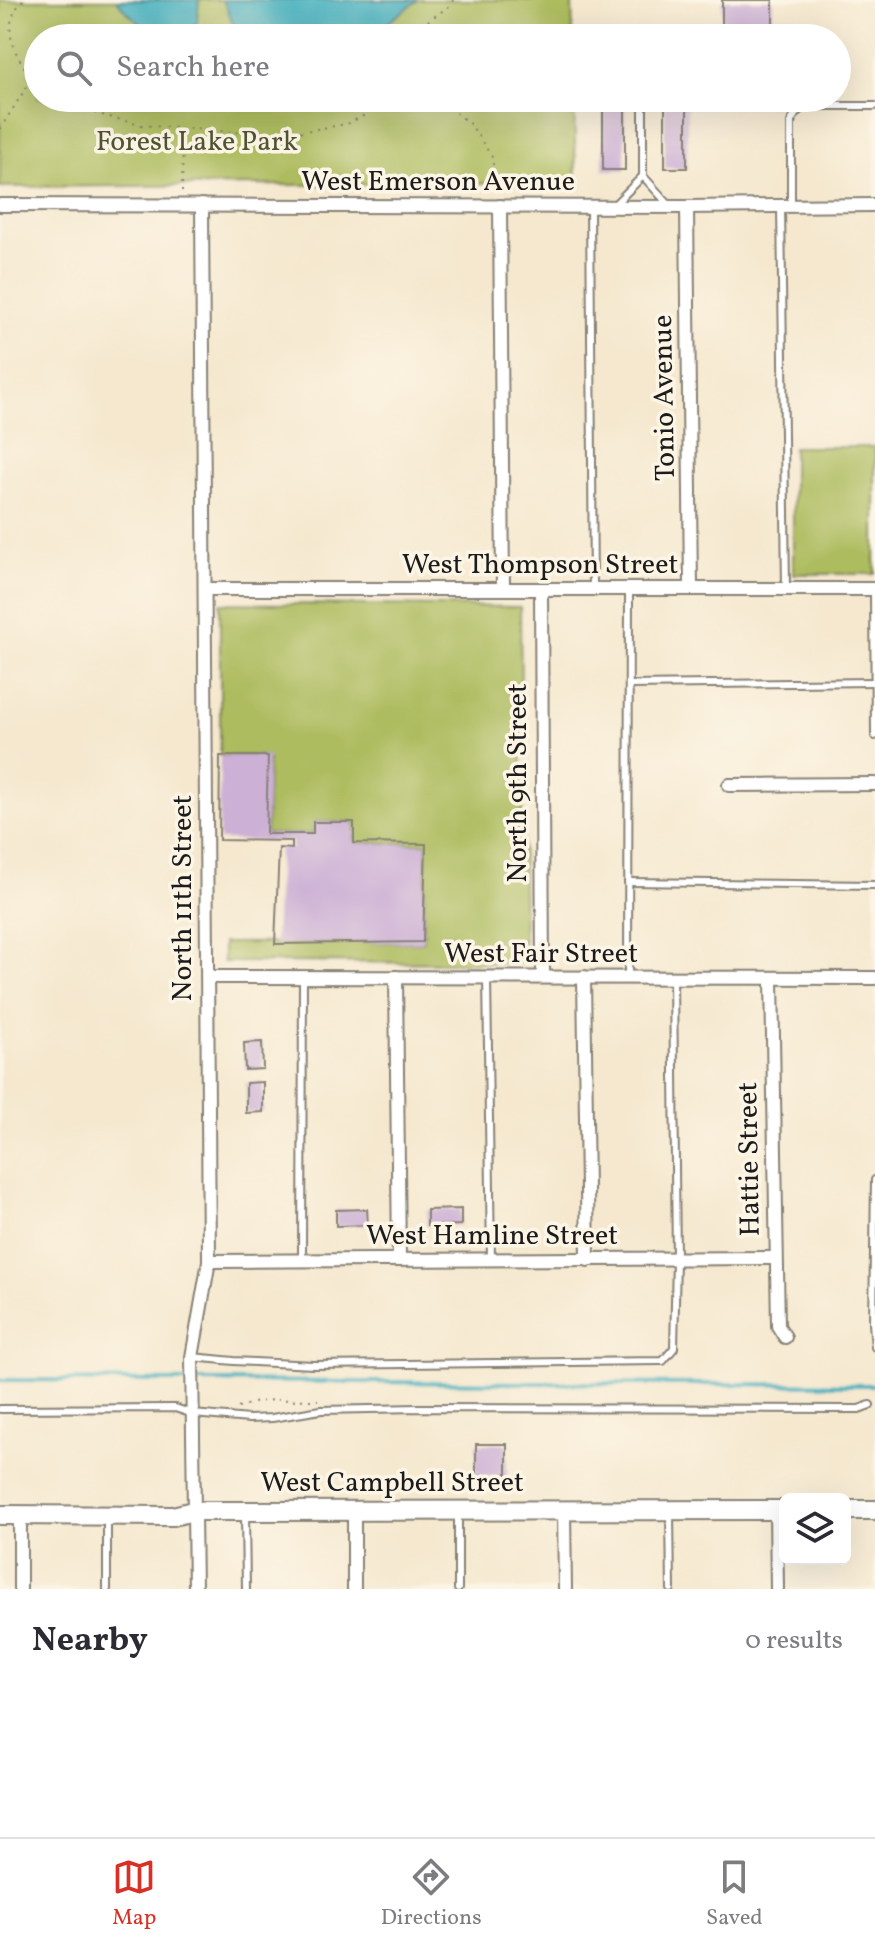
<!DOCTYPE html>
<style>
body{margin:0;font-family:Vollkorn,serif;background:#f7f7f7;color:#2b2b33}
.controls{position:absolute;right:24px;bottom:24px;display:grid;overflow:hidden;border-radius:12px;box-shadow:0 8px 32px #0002}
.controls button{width:72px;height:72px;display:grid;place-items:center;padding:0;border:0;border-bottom:2px solid #e1e1e2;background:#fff;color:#2b2b33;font:40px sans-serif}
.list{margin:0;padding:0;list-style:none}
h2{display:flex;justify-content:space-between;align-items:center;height:104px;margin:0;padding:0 32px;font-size:34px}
h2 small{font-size:26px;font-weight:400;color:#7c7c81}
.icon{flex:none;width:44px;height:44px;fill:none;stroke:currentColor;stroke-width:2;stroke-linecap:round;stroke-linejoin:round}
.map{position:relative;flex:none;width:875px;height:1589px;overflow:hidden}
.search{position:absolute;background:#fff;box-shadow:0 8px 32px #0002;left:24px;right:24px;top:24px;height:88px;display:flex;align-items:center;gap:20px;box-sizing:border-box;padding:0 28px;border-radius:44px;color:#7c7c81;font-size:30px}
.sheet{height:248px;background:#fff}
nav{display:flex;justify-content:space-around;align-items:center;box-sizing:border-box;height:112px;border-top:2px solid #e1e1e2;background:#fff;font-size:22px;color:#7c7c81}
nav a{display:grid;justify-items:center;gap:4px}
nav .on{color:#d93025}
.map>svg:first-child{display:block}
</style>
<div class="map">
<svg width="875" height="1589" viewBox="0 0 875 1589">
<rect width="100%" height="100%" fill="#fcf5e5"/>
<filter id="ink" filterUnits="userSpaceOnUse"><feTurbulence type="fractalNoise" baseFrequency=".0125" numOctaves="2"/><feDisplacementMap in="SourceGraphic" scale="16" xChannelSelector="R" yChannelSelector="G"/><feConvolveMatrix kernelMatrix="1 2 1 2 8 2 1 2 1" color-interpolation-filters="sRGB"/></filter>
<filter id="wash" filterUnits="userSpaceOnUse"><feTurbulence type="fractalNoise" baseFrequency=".006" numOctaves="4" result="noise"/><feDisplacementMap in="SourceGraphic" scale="32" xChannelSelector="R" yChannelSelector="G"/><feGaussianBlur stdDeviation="1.8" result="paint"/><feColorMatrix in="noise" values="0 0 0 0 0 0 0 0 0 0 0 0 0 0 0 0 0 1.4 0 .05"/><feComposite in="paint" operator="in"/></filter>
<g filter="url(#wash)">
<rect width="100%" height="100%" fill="#f5e8cf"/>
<g fill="#adbc5f" stroke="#646c3e" stroke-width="2">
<path d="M0,0H572L573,38H38V98H574L576,183L0,187Z"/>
<rect x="793" y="447" width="82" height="127"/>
<path d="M220,603L520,607L524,963L223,962V943L423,942L426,844L354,843V822H314L313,834H266L268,756H220Z"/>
</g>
<g fill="#41aebe" stroke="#2e656d" stroke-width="2">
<path d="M116,0H199L197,22L188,34C152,37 139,26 116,0Z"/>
<path d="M222,0H418L374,33L347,38H244C230,27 232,13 222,0Z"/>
</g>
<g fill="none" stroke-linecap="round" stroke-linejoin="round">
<path stroke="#41aebe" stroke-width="4" d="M0,1380L875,1385"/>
</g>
<g id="blocks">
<g fill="#ccb0d6">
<rect x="722" y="0" width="51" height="38"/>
<rect x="603" y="98" width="22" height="72"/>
<rect x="665" y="98" width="22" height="70"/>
<path d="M220,756H268L266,834H313V822H354V843L426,844L423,942L275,944L279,848L292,849V841L219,840Z"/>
<path d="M262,1042L263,1069L245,1070L244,1043Z"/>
<path d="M263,1082V1112L246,1113V1083Z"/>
<path d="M367,1209L368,1225L336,1226V1210Z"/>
<path d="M461,1209V1225L427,1226V1210Z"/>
<path d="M476,1444H507V1477L476,1476Z"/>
</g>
</g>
</g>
<g filter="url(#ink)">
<use href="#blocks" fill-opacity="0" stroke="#888276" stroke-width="2"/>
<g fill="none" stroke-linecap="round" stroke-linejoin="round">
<defs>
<g id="lane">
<path d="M643,176L670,206"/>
<path d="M615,204L643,176V98"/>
<path d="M781,206L786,589"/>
<path d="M791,206V122C796,111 800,107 813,106H875"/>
<path d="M590,207L593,589"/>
<path d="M874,589L875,736"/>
<path d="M629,685L874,682"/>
<path d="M628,882L875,885"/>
<path d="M487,977L491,1260"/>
<path d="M628,977L629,589"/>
<path d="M875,1180L873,1323L875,1347"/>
<path d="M302,1261L303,977"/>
<path d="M192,1357L234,1361L313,1365L663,1361L674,1348L676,1259L673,978"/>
<path d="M0,1409L175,1408L193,1414L249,1419L272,1418L321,1410L418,1408L859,1409L870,1405"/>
<path d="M245,1513L246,1589"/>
<path d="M670,1513L671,1589"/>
<path d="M458,1514V1589"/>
<path d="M107,1519V1589"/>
</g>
<g id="street">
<path d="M0,205L687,207L875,205"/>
<path d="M500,206L503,589"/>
<path d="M687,207L691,588"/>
<path d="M206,589H875"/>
<path d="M541,589L543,977"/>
<path d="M729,785L875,784"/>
<path d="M208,977L875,978"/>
<path d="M396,977L399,1260"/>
<path d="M584,977L588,1260"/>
<path d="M772,979L778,1326L785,1337"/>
<path d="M209,1261L775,1258"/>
<path d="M564,1510L565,1589"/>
<path d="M776,1510L777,1589"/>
<path d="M354,1511V1589"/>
<path d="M20,1515V1589"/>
<path d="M195,1589L192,1357L209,1261L202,205"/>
</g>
<g id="secondary">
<path d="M845,1510H875"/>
<path d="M0,1515L173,1516L193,1511L785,1510"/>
</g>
</defs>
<use href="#lane" stroke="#888276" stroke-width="10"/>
<use href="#street" stroke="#888276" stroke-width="16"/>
<use href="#secondary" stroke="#888276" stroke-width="22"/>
<g stroke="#888276" stroke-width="2" stroke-dasharray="2 6" stroke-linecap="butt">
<path d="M23,0C0,25 12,51 32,78L38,81"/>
<path d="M412,38L416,29L451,5L453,0"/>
<path d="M66,98L95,113L140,125L261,134L298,132L347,124L363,116L385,98"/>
<path d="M437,98L471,125L492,157L497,193"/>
<path d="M0,129L31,80"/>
<path d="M182,192L183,130"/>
<path d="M238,1408C263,1397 291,1400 318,1400"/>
</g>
<use href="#lane" stroke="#fff" stroke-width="6"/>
<use href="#street" stroke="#fff" stroke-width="12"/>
<use href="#secondary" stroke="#fff" stroke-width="18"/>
</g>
</g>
<g text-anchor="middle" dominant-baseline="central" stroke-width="7" stroke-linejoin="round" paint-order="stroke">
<g font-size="28" fill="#4f5433" stroke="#fcf5e5">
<text x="197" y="142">Forest Lake Park</text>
</g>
<g font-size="28" fill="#1c1c1c" stroke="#fcf5e5">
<text x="438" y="182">West Emerson Avenue</text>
<text transform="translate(665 398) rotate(-91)">Tonio Avenue</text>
<text x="540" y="565">West Thompson Street</text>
<text transform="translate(518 783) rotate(-90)">North 9th Street</text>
<text transform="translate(183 898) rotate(-90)">North 11th Street</text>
<text x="541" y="954">West Fair Street</text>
<text transform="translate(750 1159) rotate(-91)">Hattie Street</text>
<text x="492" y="1236">West Hamline Street</text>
<text x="392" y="1483">West Campbell Street</text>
</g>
</g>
</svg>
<div class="controls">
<button><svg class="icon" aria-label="layers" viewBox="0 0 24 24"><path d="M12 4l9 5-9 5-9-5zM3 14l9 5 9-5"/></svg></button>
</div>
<div class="search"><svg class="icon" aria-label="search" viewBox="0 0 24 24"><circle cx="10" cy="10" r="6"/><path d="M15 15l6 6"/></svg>Search here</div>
</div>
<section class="sheet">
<h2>Nearby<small>0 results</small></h2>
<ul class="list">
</ul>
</section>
<nav>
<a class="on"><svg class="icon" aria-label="map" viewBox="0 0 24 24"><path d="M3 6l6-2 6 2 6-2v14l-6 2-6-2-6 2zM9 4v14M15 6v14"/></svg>Map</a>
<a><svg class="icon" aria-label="directions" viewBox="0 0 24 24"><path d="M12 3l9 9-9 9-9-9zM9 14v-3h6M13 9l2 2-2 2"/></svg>Directions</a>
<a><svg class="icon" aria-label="saved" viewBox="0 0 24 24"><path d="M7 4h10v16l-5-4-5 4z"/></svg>Saved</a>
</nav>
